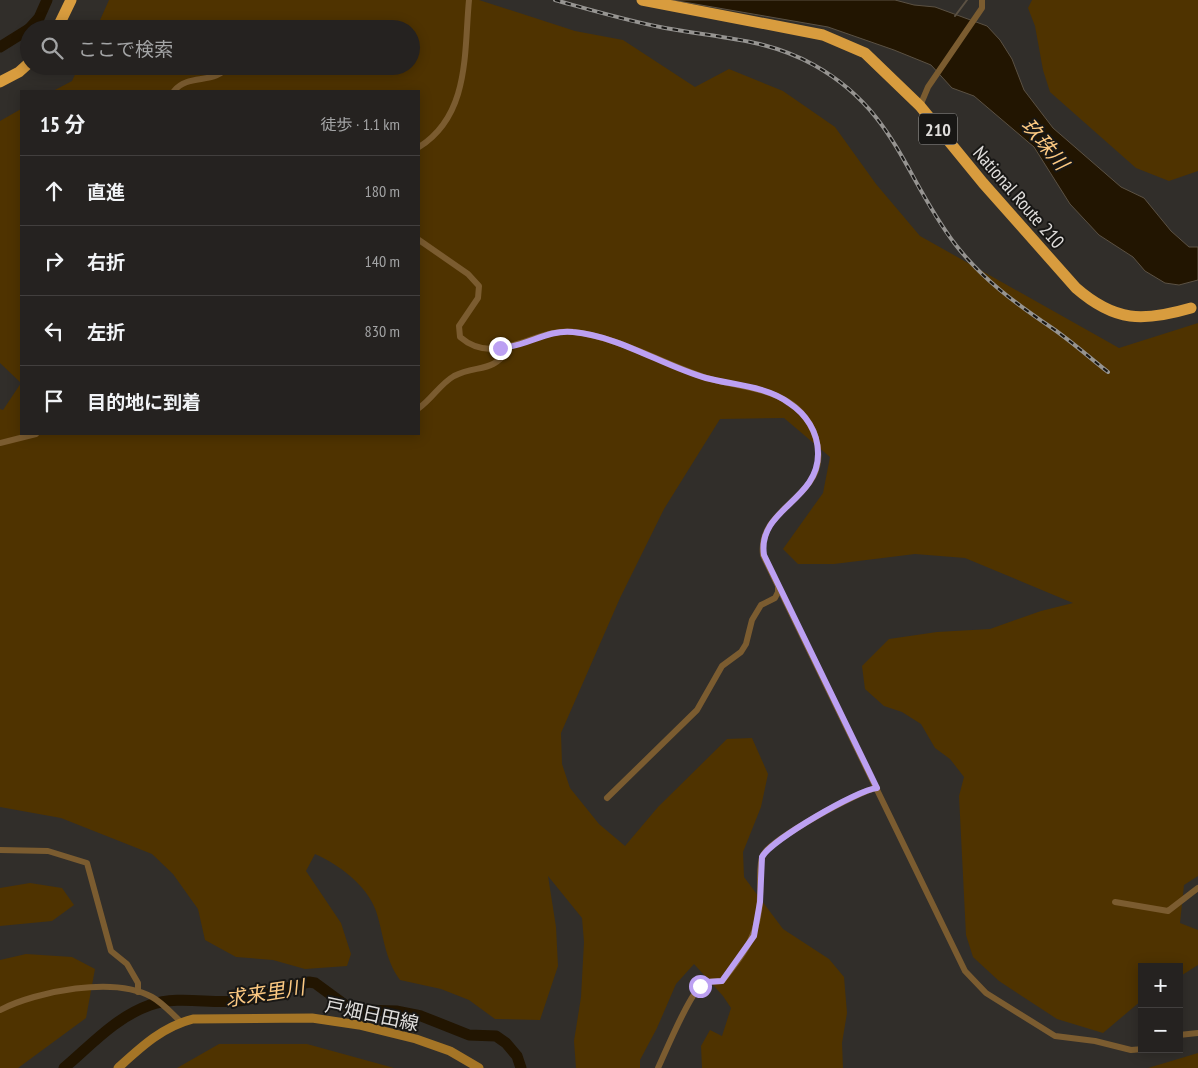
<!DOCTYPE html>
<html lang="ja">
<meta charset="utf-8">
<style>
body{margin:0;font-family:"PT Sans Narrow","Noto Sans JP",sans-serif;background:#312f2d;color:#f1f3f6}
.controls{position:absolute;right:15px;bottom:15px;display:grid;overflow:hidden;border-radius:0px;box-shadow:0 2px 12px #0003}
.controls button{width:45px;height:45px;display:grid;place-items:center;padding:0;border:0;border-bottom:1px solid #423f3e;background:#252220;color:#f1f3f6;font:25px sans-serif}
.stop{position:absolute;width:15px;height:15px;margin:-11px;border:4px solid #bca0f2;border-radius:50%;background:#fff}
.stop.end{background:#bca0f2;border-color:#fff;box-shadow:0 1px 5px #0008}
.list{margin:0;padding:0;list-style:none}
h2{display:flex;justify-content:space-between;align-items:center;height:65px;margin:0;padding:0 20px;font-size:21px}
h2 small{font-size:16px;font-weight:400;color:#a3a4a5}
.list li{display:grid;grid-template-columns:32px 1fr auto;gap:15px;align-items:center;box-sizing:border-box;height:70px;padding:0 20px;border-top:1px solid #423f3e}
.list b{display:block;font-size:19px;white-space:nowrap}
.list em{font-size:16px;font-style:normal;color:#a3a4a5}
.icon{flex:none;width:28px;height:28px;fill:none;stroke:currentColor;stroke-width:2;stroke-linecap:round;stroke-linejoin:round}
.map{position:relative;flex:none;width:1198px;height:1068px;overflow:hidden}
.search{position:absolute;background:#252220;box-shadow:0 2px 12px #0003;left:20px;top:20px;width:400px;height:55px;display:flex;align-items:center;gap:12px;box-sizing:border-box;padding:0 18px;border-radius:28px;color:#a3a4a5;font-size:19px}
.panel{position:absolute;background:#252220;box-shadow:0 2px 12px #0003;left:20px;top:90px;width:400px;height:345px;border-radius:0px}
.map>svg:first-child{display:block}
</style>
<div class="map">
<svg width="1198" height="1068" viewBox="0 0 1198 1068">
<rect width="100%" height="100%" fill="#312e2a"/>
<g fill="#4f3300">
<path d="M109,0H479L575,31L623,40L695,87L729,69L783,91L835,127L876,184L920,236L1119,348L1198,323V876L1184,885L1180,923L1198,930V965L1179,977V967H1142V1000L1103,1033L1057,1019L999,981L973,957L966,935L959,796L964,777L950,759L935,748L921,724L902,712L884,706L865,689L862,666L889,639L937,632L990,629L1041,611L1073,603L965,558L915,554L834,564H798L783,549L823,493L830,457L784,418L720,419L664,509L620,598L561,733L562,764L570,788L599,824L625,846L658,807L727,739L752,738L768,774L761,807L743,852L744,877L783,929L829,959L844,977L847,1013L842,1043L843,1068H702L701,1046L710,1030L722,1036L731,1008L723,996L694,964L676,984L657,1028L640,1060V1068H576L574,1041L581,997L584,942L582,918L548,876L556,927L558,966L540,1020L495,1019L469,1000L441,989L400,980C384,958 384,935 376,911C367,885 338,864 315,854L306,871L341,923L351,954L347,966L305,969L273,960L236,957L205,940L198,909L173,874L152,854L61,818L0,807V409L3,410L21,383L0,363V121L21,109V434H419V91H53L72,81L79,66H411V29H96Z"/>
<path d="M1032,0H1198V171L1169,181L1136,168L1050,92L1043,70L1035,26L1028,8Z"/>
<path d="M30,883L62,888L74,905L52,921L0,926V888Z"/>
<path d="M26,954L72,957L95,969L86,1018L18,1068H0V960Z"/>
<path d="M219,1044H307L394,1068H177Z"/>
<path d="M1198,1053V1068H1127H1148Z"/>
</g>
<path fill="#221501" stroke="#5b5143" d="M672,0H895L914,5L935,7L987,26L1000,40L1012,59L1024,90L1053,128L1121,187L1144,198L1171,231L1189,247H1198V280L1179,285L1165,283L1145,271L1133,257L1099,235L1070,204L1034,147L974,96L952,88L931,65L894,50L828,27Z"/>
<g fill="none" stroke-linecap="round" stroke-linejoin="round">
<path stroke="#5b5143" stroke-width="2" d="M955,16L967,0"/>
<g stroke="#221501" stroke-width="11">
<path d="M29,29L39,18L47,0"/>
<path d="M0,47L29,29"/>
<path d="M64,1068C91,1045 116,1017 150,1005C179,995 209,1004 238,1001C262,998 285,987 309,982L315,983L345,1005L362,1010L396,1011L421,1016L469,1035L496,1036L506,1043L517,1056L521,1068"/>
</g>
<g stroke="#7b5c30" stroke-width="6">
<path d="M174,91C188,73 216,85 228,66"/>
<path d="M920,106L928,87L982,8V0"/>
<path d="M419,147C470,115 464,52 469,0"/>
<path d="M419,240L468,274L479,286L478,298L459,326L460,337C497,369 537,326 575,332C620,338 662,363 704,377C731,386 761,386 787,401C801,409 812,424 816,439C833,498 757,504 763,555L965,971L986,993L1055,1036L1095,1041L1131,1050L1144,1049"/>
<path d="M419,408C432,399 440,384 454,376C477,364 493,374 509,348"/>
<path d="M0,443L36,434"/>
<path d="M607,798L697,710L722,666L741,652L746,644L752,620L761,605L775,598L778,592V586"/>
<path d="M0,850L48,851L87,863L111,951L127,964L138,983V992"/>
<path d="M1115,902L1168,911L1198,888"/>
<path d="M0,1010C37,991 114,976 152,997C163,1003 172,1014 181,1022"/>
<path d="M1179,1035L1198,1033"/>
<path d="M658,1068C666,1051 690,992 703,984C708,981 716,982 722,981C745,953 760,933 760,896C761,884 758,866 763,855C770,840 860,790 877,788"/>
</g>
<path stroke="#a57526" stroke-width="9" d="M118,1068C141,1047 162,1027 193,1019L312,1018L359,1025L416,1039L450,1051L479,1068"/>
<g stroke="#d89c3e" stroke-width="11">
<path d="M642,0L823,35L865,53L920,106L983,183L1076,288C1115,322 1143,322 1191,308"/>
<path d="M57,29L71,0"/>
<path d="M0,82L19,72L29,63"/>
</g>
<defs>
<path id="rail" d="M555,0C591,10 628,21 665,28C719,38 765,38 814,65C896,111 904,177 955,244C982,279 1015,303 1052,328C1071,341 1090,358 1108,372"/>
</defs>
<use href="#rail" stroke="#969491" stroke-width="4"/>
<use href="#rail" stroke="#181715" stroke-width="2" stroke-dasharray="5.5" stroke-linecap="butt"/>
</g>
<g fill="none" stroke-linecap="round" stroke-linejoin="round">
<path stroke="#bca0f2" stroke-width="6" d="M500,348C526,347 547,329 573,332C619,336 663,366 706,378C733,385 766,386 789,403C806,414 818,432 818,453C819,501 757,509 764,555L877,788C857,790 771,840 762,857L760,902L754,936L722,981L706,982L700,986"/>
</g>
<g text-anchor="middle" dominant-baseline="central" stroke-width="4" stroke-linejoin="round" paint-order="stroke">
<rect fill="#181715" stroke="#a4a2a0" stroke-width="1" x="919" y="113.5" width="38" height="31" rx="4"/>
<g font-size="18" font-weight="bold" fill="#e0dedc">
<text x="938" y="129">210</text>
</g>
<g font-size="19" fill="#e0dedc" stroke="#181715">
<text transform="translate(1019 197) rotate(49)">National Route 210</text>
<text transform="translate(372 1014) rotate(12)">戸畑日田線</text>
</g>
<g font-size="20" font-style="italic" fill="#fcc982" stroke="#181715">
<text transform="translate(1045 144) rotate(50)">玖珠川</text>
<text transform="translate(265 993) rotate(-9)">求来里川</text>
</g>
</g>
</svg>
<div class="controls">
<button>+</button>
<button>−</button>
</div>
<div class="stop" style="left:700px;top:986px"></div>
<div class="stop end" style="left:500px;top:348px"></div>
<div class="search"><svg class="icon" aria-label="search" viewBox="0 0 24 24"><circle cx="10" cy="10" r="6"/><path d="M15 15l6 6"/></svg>ここで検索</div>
<section class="panel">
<h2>15 分<small>徒歩 · 1.1 km</small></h2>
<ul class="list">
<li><svg class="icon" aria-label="ahead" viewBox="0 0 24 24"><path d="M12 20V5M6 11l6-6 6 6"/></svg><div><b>直進</b></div><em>180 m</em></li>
<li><svg class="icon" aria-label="right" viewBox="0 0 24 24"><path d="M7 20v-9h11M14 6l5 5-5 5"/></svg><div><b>右折</b></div><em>140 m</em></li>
<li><svg class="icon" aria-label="left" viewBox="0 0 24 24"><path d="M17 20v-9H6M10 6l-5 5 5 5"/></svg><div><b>左折</b></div><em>830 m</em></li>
<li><svg class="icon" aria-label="arrive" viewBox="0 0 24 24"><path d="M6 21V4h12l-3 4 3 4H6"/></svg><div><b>目的地に到着</b></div></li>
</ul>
</section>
</div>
